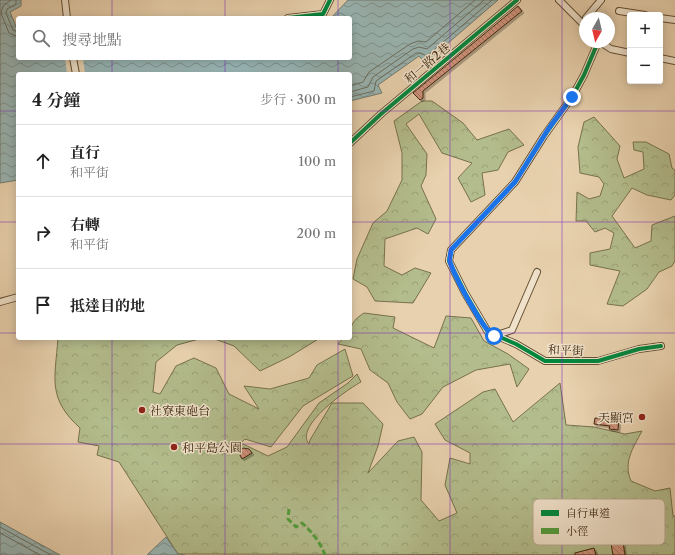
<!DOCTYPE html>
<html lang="zh-TW">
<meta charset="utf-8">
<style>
body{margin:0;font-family:"Libre Caslon Text","Noto Serif TC",serif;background:#f6f6f6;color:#222}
.controls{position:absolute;right:12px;top:12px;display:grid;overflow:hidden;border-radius:4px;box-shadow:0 2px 10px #0003}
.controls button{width:36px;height:36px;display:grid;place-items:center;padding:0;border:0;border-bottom:1px solid #e0e0e0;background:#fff;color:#222;font:20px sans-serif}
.compass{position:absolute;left:579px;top:12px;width:36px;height:36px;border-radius:50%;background:#fff;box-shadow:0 2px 10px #0003;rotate:188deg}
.stop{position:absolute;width:12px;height:12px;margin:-9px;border:3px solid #1a73e8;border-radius:50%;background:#fff}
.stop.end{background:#1a73e8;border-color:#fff;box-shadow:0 1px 4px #0008}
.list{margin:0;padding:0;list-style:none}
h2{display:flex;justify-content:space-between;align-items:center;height:52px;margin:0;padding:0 16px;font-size:17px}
h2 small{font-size:13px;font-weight:400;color:#767676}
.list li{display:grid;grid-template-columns:26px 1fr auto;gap:12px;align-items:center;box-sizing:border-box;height:72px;padding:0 16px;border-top:1px solid #e0e0e0}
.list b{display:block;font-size:15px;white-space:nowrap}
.list p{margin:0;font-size:13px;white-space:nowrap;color:#767676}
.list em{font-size:13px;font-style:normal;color:#767676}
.icon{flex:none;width:22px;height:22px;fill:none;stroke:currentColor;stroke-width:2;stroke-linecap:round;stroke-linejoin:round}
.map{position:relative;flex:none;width:675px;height:555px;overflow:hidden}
.search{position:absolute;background:#fff;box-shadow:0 2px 10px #0003;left:16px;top:16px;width:336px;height:44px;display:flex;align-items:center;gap:10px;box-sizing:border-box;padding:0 14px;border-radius:4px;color:#767676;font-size:15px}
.panel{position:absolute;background:#fff;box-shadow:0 2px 10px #0003;left:16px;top:72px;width:336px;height:268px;border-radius:4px}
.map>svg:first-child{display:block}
</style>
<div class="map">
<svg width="675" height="555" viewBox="0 0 675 555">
<defs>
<pattern id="forest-crowns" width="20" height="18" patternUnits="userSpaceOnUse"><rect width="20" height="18" fill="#b3bc8c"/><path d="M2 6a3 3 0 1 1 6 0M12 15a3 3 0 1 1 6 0" fill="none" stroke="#9ba178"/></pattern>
<pattern id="water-waves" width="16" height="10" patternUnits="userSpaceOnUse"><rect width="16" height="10" fill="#99b5b3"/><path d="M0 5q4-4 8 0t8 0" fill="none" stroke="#7e9390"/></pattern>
<pattern id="building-back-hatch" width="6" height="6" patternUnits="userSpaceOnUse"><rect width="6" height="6" fill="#d0927c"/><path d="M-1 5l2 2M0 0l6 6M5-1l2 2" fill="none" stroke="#aa7764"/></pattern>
<filter id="shadow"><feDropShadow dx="2" dy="2" stdDeviation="0" flood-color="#0004"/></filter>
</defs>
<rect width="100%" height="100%" fill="#e8d1ae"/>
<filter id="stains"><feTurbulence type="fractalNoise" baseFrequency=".005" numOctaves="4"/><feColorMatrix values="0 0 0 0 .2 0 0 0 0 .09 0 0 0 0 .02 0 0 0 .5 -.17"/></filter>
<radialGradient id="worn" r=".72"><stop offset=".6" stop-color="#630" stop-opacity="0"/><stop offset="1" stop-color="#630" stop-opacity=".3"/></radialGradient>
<g fill="url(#forest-crowns)" stroke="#77714c">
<path d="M422,101H432L463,123L477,140L509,129L524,145L508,152L498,170L482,173L485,195L471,202L458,178L472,163L442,153L419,114L406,124L427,154L426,175L421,186L436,219L428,234L417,228L385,239L384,266L402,275L415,268L431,273L413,303L375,301L367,287L353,279L357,259L373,223L387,211L402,180V153L394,121Z"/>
<path d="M594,117L620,146L617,159L624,178L644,169L643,152L634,150L633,142H646L669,154L672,168L675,170V195L671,200L647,195L632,188L612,216L635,248L651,241L652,225L675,216V261L672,266L659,272L647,289L623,306L607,304L620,271L590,265V253L610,249L614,233L605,228L595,232L586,221H576L577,192L589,199L600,196L604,184L599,177L580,173L578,147L584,122Z"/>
<path d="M364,313L395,317L393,328L434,348L446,316L471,318L484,341L508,354L529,369L517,387L510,364L476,370L443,387L422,414L410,419L397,402L388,383L370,370L361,349L338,344L343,338H350C350,325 353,320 364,313Z"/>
<path d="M58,338H203L177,345L156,362L153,392L160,394L176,366L194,358L216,368L229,394L259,409L244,386L270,389L309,378L317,365L345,349L353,376L303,406L271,447L245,439L241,443L268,456L287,447L319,403L348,383L357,374L361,382C348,389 294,426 309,444L310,440L332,403H363L383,424L378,446L368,473L398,441L414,437L422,452L421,500L439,521L457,513L445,485L450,458L470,464V453L445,440L435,424L483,392L495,389L513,422L560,383L566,425L594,427L625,434L642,431C633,448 623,462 631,481L655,491L670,488L673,516H675V555L178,554L119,462L97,455L99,446L78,442L80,428C47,398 55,379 58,338Z"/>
<path d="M212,338H320L289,357L260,371L234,346Z"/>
</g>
<g fill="url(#water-waves)" stroke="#737c71">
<path d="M0,0H21V6L10,12L18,31V58H350V18H331L348,0H498L425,63L419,56L378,85L382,93L350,101V74H18V180L0,183Z"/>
<path d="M0,522L60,555H0Z"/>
<path d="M166,537L178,554L185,555H147Z"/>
</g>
<path fill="#e8d1ae" d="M65,58H83L85,74H67Z"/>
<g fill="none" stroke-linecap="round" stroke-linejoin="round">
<g stroke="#6a6e60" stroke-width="1">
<path d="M11,0L3,6L1,13L9,33L18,37"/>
<path d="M16,0V4L7,9L6,13L13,30L18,32"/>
<path d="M350,86L363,82L369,72L410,44L418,41L426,42L475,0"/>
<path d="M350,92L368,87L373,77L413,49L419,47L427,49L484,0"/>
<path d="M350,97L374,91L376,81L416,53H420L427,56L492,0"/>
<path d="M0,527L51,555"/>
<path d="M0,533L40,555"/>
</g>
</g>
<g fill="url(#building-back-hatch)" stroke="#3b260d" filter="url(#shadow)">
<path d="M518,6L522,11L423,91V98L420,100L413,93Z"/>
<path d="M610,416L619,417L618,430L609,429L610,426L594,424L595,418L609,419Z"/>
<path d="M243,448L249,449L252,453L242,459L240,455L241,450Z"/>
<path d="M621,504L624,512L613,516L622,536L625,555H613L610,538H612L602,512Z"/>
<path d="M594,548L596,555H575V553Z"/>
</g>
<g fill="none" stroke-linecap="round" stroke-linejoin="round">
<defs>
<g id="street">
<path d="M65,0L67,18"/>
<path d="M559,0L585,26"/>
<path d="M619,11L645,15"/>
<path d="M288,18L323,14L330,0"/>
<path d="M586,18L601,0"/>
<path d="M660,18L675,20"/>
<path d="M598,42L584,75L572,97L544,136L515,182L451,250L449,261L465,293L488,332L516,344L545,361H598L639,349L661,346"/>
<path d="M600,42L611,49L630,53"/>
<path d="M73,58L76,74"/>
<path d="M660,58L675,61"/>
<path d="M350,143L381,114L517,0"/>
<path d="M0,302L18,297"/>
<path d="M494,336L512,330L537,272"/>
</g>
</defs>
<use href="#street" stroke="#665135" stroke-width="8"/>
<use href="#street" stroke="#f0e1ca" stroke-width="6"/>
<path stroke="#529c3b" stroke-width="3" stroke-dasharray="6 3" stroke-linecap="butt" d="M289,509L288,519L296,527L302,523C313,533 320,542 325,555"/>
<defs>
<g id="cycleway">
<path d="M288,18L323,14L330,0"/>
<path d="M598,42L584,75L572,97L544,136L515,182L451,250L449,261L465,293L488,332L516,344L545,361H598L639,349L661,346"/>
<path d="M350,143L381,114L517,0"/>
</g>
</defs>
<use href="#cycleway" stroke="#f0e1ca" stroke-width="6"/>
<use href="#cycleway" stroke="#00873e" stroke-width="4"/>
</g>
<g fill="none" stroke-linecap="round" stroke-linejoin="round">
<path stroke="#1a73e8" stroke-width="5" d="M494,336C482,329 455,277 450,262C449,258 451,254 451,250L515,182L549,128L572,97"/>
</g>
<path fill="none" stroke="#7b2cbf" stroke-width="1" stroke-opacity="0.55" d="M112,0V18M225,0V18M338,0V18M450,0V555M562,0V555M112,58V74M225,58V74M338,58V74M0,111H18M350,111H675M0,222H18M350,222H675M0,333H18M350,333H675M112,338V555M225,338V555M338,338V555M0,444H675"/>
<g fill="#8f2418" stroke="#f0e1ca" stroke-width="1.5">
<circle cx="142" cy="410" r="4"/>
<circle cx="642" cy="417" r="4"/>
<circle cx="174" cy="447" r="4"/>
</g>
<g text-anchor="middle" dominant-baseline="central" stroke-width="3" stroke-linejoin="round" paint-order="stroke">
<g font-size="12" fill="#3b260d" stroke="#f0e1ca">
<text transform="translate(427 63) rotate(-40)">和一路2巷</text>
<text transform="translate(566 350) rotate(2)">和平街</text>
</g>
<g font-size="12" fill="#3b260d" stroke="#f0e1ca" text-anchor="start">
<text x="150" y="410">社寮東砲台</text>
<text x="634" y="417" text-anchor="end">天顯宮</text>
<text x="182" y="447">和平島公園</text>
</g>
</g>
<rect x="533" y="499" width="132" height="46" rx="6" fill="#f0e1ca" stroke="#baa991" stroke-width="1"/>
<rect x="541" y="510" width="18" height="6" fill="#00873e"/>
<rect x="541" y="528" width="18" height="6" fill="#529c3b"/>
<g font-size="11" fill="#3b260d">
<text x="566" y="517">自行車道</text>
<text x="566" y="535">小徑</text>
</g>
<rect width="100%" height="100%" filter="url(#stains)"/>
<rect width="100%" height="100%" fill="url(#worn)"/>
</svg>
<div class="controls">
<button>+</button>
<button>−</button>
</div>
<svg class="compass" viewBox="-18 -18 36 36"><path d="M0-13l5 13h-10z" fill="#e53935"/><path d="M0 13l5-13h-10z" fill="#767676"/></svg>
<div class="stop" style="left:494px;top:336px"></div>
<div class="stop end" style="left:572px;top:97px"></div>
<div class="search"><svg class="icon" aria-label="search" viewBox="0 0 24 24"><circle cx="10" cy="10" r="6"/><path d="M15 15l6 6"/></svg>搜尋地點</div>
<section class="panel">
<h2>4 分鐘<small>步行 · 300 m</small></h2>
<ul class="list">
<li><svg class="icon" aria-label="ahead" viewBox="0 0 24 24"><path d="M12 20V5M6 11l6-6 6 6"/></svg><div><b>直行</b><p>和平街</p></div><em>100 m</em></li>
<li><svg class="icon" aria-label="right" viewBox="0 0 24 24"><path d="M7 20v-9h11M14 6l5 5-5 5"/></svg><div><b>右轉</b><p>和平街</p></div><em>200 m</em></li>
<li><svg class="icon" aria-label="arrive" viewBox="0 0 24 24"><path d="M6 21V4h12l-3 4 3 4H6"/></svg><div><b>抵達目的地</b></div></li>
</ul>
</section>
</div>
